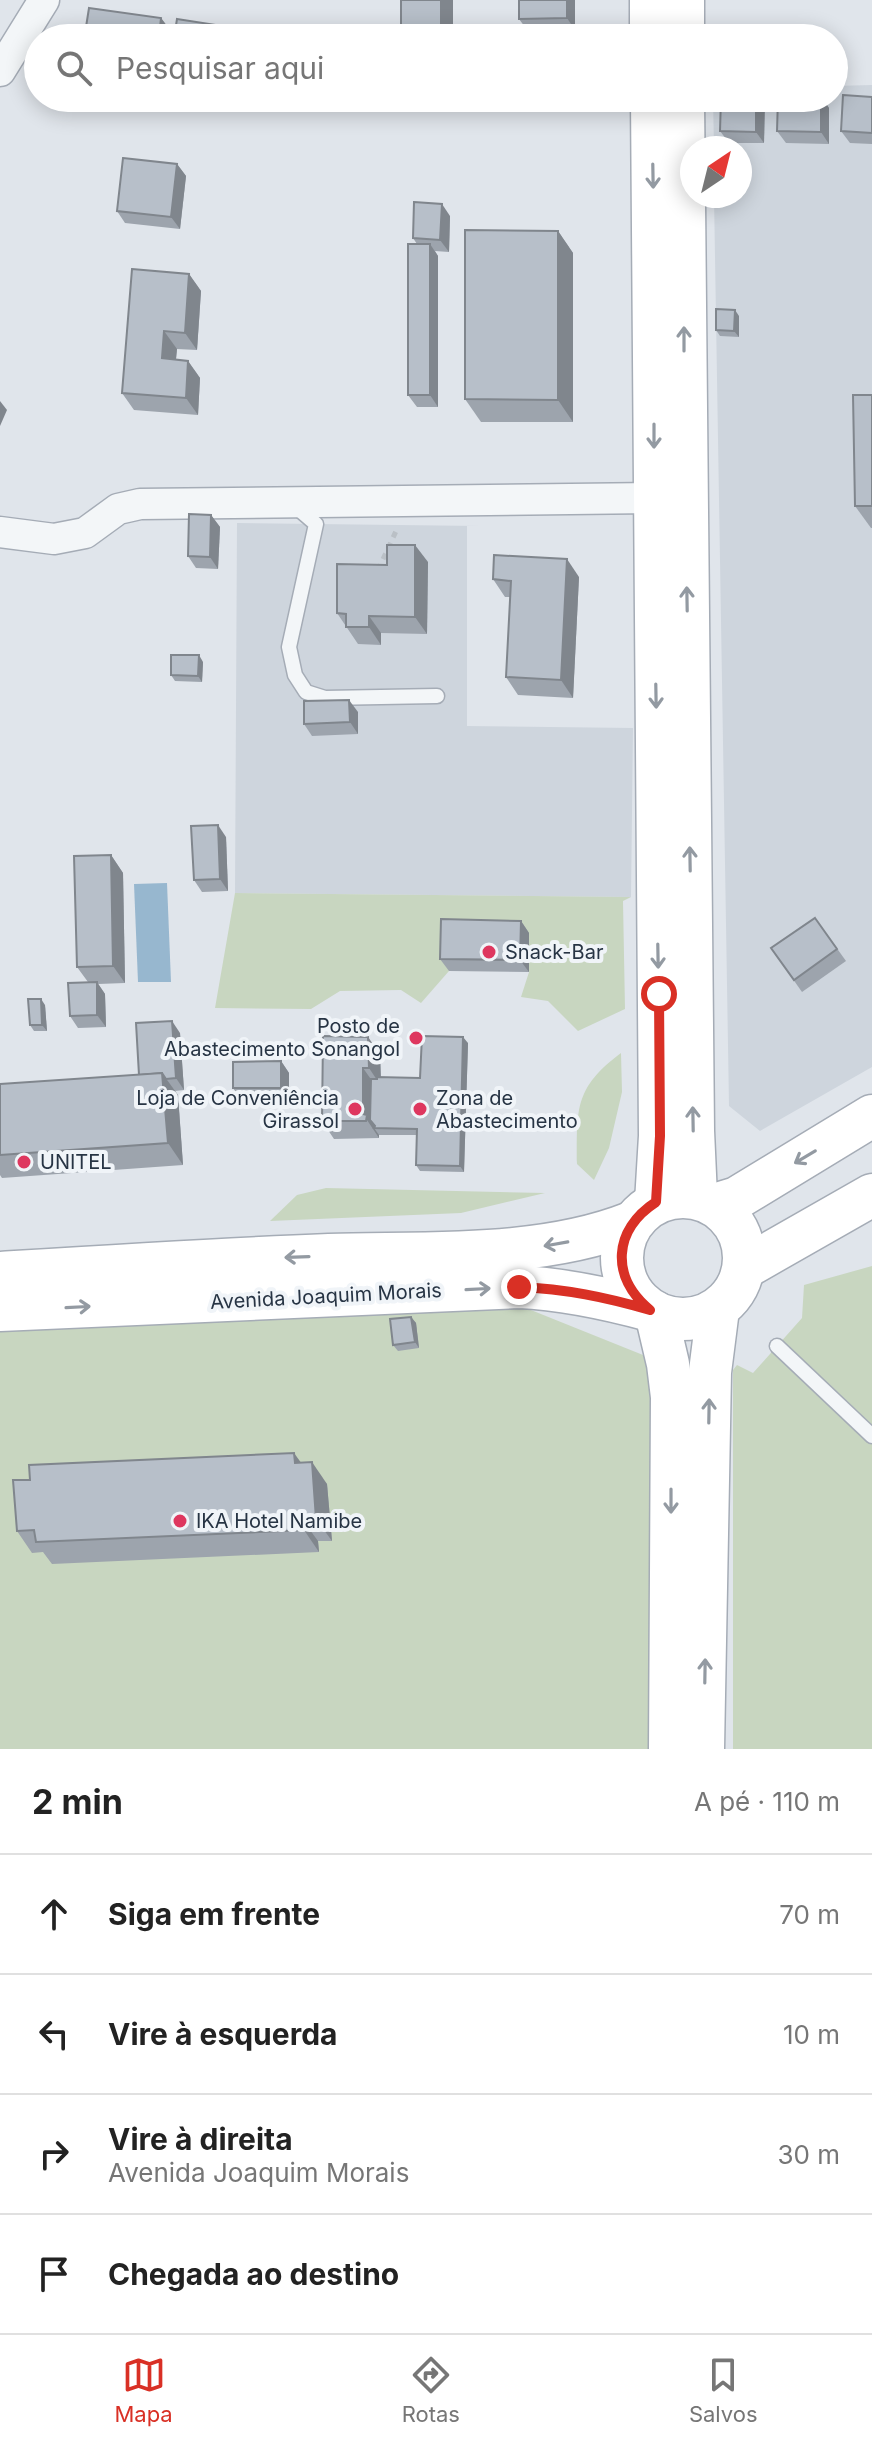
<!DOCTYPE html>
<html lang="pt">
<meta charset="utf-8">
<style>
body{margin:0;font-family:Inter,sans-serif;background:#f6f6f6;color:#222}
.compass{position:absolute;left:680px;top:136px;width:72px;height:72px;border-radius:50%;background:#fff;box-shadow:0 4px 20px #0003;rotate:35deg}
.stop{position:absolute;width:24px;height:24px;margin:-18px;border:6px solid #d93025;border-radius:50%;background:#fff}
.stop.end{background:#d93025;border-color:#fff;box-shadow:0 2px 8px #0008}
.list{margin:0;padding:0;list-style:none}
h2{display:flex;justify-content:space-between;align-items:center;height:104px;margin:0;padding:0 32px;font-size:34px}
h2 small{font-size:26px;font-weight:400;color:#767676}
.list li{display:grid;grid-template-columns:52px 1fr auto;gap:24px;align-items:center;box-sizing:border-box;height:120px;padding:0 32px;border-top:2px solid #e0e0e0}
.list b{display:block;font-size:30px;white-space:nowrap}
.list p{margin:0;font-size:26px;white-space:nowrap;color:#767676}
.list em{font-size:26px;font-style:normal;color:#767676}
.icon{flex:none;width:44px;height:44px;fill:none;stroke:currentColor;stroke-width:2;stroke-linecap:round;stroke-linejoin:round}
.map{position:relative;flex:none;width:872px;height:1749px;overflow:hidden}
.search{position:absolute;background:#fff;box-shadow:0 4px 20px #0003;left:24px;right:24px;top:24px;height:88px;display:flex;align-items:center;gap:20px;box-sizing:border-box;padding:0 28px;border-radius:44px;color:#767676;font-size:30px}
.sheet{height:584px;background:#fff}
nav{display:flex;justify-content:space-around;align-items:center;box-sizing:border-box;height:112px;border-top:2px solid #e0e0e0;background:#fff;font-size:22px;color:#767676}
nav a{display:grid;justify-items:center;gap:4px}
nav .on{color:#d93025}
.map>svg:first-child{display:block}
</style>
<div class="map">
<svg width="872" height="1749" viewBox="0 0 872 1749">
<rect width="100%" height="100%" fill="#e0e5eb"/>
<g fill="#ced5dd">
<path d="M872,85V1067L760,1131L729,1106L714,196H740V148H714L713,98H834V86Z"/>
<path d="M237,523L480,526H467V726L633,728L631,897L235,893Z"/>
</g>
<g fill="#c8d6c0">
<path d="M235,893L631,897L623,901L625,1009L578,1031L548,1001L521,997L529,972V933L450,931L449,971L421,1003L401,990L340,991L311,1009L215,1008Z"/>
<path d="M621,1053L622,1092L609,1148L594,1180L577,1164C577,1109 574,1088 621,1053Z"/>
<path d="M326,1188L545,1193L461,1213L270,1221L297,1195Z"/>
<path d="M872,1266V1749H733V1370L737,1365L753,1373L802,1318L804,1285Z"/>
<path d="M511,1302L648,1357L655,1364L658,1749H0V1332Z"/>
</g>
<path fill="#97b7cf" d="M167,883L171,982H138L134,884Z"/>
<g fill="none" stroke-linecap="round" stroke-linejoin="round">
<defs>
<g id="lane">
<path d="M295,506L316,524L289,647L295,675L306,692L325,698L437,696"/>
<path d="M777,1346L872,1436"/>
</g>
<g id="street">
<path d="M0,71L44,0"/>
<path d="M0,532L54,539L85,533L118,509L140,504L654,498"/>
</g>
<g id="secondary">
<path d="M651,0V38"/>
<path d="M683,0V38"/>
<path d="M652,98L660,1136L656,1202"/>
<path d="M683,98L693,1131L696,1197"/>
<circle cx="683" cy="1258" r="61"/>
<path d="M714,1205L737,1198L872,1116"/>
<path d="M744,1268L872,1195"/>
<path d="M0,1273C110,1266 219,1259 329,1255C427,1252 540,1259 631,1223"/>
<path d="M0,1310L519,1287C564,1289 606,1298 650,1310"/>
<path d="M656,1313L668,1364L672,1397L670,1749"/>
<path d="M703,1749L710,1372L718,1309"/>
</g>
</defs>
<use href="#lane" stroke="#a5acb6" stroke-width="17"/>
<use href="#street" stroke="#a5acb6" stroke-width="33"/>
<use href="#secondary" stroke="#a5acb6" stroke-width="45"/>
<path stroke="#bac0c6" stroke-width="5" stroke-dasharray="6 6" stroke-linecap="butt" d="M378,570L397,529"/>
<use href="#lane" stroke="#f3f6f8" stroke-width="14"/>
<use href="#street" stroke="#f3f6f8" stroke-width="30"/>
<use href="#secondary" stroke="#fff" stroke-width="42"/>
</g>
<g fill="#9da4ad">
<path d="M575,0V30L528,31L519,19Z"/>
<path d="M161,18L170,30L169,38H94L86,27Z"/>
<path d="M38,52V87L29,75Z"/>
<path d="M872,97V144L850,143L841,131Z"/>
<path d="M721,98H765L764,143H729L720,131Z"/>
<path d="M778,98H822L829,108V144L786,143L777,131Z"/>
<path d="M177,164L186,176L180,229L125,223L117,211Z"/>
<path d="M450,216L449,252L435,251L438,256V407H417L408,395L417,244L413,238Z"/>
<path d="M558,231L573,253V422H481L465,399Z"/>
<path d="M189,274L201,291L197,350L177,349L176,360L188,361L200,378L198,415L134,410L122,393Z"/>
<path d="M739,316V337L720,336L716,330Z"/>
<path d="M872,395V528H871L855,506Z"/>
<path d="M211,515L220,527L218,569L196,568L188,556Z"/>
<path d="M428,562L427,634L381,633V645L358,644L337,613L387,565Z"/>
<path d="M579,577L573,698L518,695L506,677L510,597H505L493,579Z"/>
<path d="M203,662L202,682L175,681L171,675Z"/>
<path d="M358,712V734L312,736L304,724Z"/>
<path d="M226,837L228,891L202,892L194,880Z"/>
<path d="M111,855L123,873L125,983L98,984L105,994L106,1027L78,1028L70,1016L88,982L77,967Z"/>
<path d="M815,918L846,961L802,992L771,948Z"/>
<path d="M521,921L529,933V972L449,971L440,959Z"/>
<path d="M45,1005L47,1031H34L30,1025Z"/>
<path d="M180,1033L184,1090L175,1091L178,1095L183,1165L2,1178L0,1175V1084L139,1075Z"/>
<path d="M323,1036L380,1054L381,1077L420,1078L468,1043L464,1172L420,1171L416,1165L417,1135H379V1138L334,1139L322,1121Z"/>
<path d="M281,1061L289,1073V1100H241L233,1088Z"/>
<path d="M411,1317L416,1323L419,1348L398,1351L393,1345Z"/>
<path d="M301,1463L327,1484L332,1541H318L319,1552L52,1564L43,1552L32,1553L17,1531L30,1480Z"/>
</g>
<g fill="#80868d">
<rect x="441" y="0" width="12" height="38"/>
<path d="M567,0H575V30L567,18Z"/>
<path d="M161,18L170,30L169,38L159,37Z"/>
<path d="M229,27L237,38H228Z"/>
<path d="M756,98H765L764,143L756,132Z"/>
<path d="M821,98H822L829,108V144L821,132Z"/>
<path d="M177,164L186,176L180,229L171,217Z"/>
<path d="M442,204L450,216L449,252L440,240Z"/>
<path d="M558,231L573,253V422L558,400Z"/>
<path d="M430,244L438,256V407L430,395Z"/>
<path d="M189,274L201,291L197,350L185,333Z"/>
<path d="M735,310L739,316V337L734,331Z"/>
<path d="M164,331L177,349L174,376L162,358Z"/>
<path d="M188,361L200,378L198,415L186,398Z"/>
<path d="M0,401L7,410L0,426Z"/>
<path d="M211,515L220,527L218,569L210,557Z"/>
<path d="M415,545L428,562L427,634L415,617Z"/>
<path d="M567,559L579,577L573,698L561,680Z"/>
<path d="M369,616L381,633V645L369,627Z"/>
<path d="M199,655L203,662L202,682L198,676Z"/>
<path d="M349,700L358,712V734L350,722Z"/>
<path d="M218,825L226,837L228,891L220,879Z"/>
<path d="M111,855L123,873L125,983L113,966Z"/>
<path d="M521,921L529,933V972L520,960Z"/>
<path d="M97,982L105,994L106,1027L97,1015Z"/>
<path d="M41,999L45,1005L47,1031L42,1025Z"/>
<path d="M172,1021L180,1033L184,1090L176,1078Z"/>
<path d="M368,1037L380,1054L381,1086L369,1068Z"/>
<path d="M463,1037L468,1043L464,1172L460,1166Z"/>
<path d="M281,1061L289,1073V1100L281,1088Z"/>
<path d="M363,1068L375,1085L374,1128L379,1135V1138L363,1114Z"/>
<path d="M162,1073L178,1095L183,1165L168,1143Z"/>
<path d="M411,1317L416,1323L419,1348L415,1342Z"/>
<path d="M294,1453L310,1475L295,1463Z"/>
<path d="M312,1462L327,1484L332,1541L316,1519Z"/>
<path d="M302,1519L318,1541L319,1552L304,1530Z"/>
</g>
<g fill="#b7bfc9" stroke="#80868d" stroke-width="2">
<rect x="401" y="0" width="40" height="38"/>
<path d="M519,0H567V18L519,19Z"/>
<path d="M89,8L161,18L159,37L86,27Z"/>
<path d="M177,19L229,27L228,38H174Z"/>
<path d="M34,51L38,52V77L29,75Z"/>
<path d="M843,95L872,97V133L841,131Z"/>
<path d="M721,98H756V132L720,131Z"/>
<path d="M778,98H821V132L777,131Z"/>
<path d="M123,158L177,164L171,217L117,211Z"/>
<path d="M414,202L442,204L440,240L413,238Z"/>
<path d="M465,230L558,231V400L465,399Z"/>
<rect x="408" y="244" width="22" height="151"/>
<path d="M132,269L189,274L185,333L164,331L162,358L188,361L186,398L122,393Z"/>
<path d="M716,309L735,310L734,331L716,330Z"/>
<path d="M853,395H872V506H855Z"/>
<path d="M189,514L211,515L210,557L188,556Z"/>
<path d="M387,545H415V617L369,616V627H346V614L337,613V564L387,565Z"/>
<path d="M494,555L567,559L561,680L506,677L511,581L493,579Z"/>
<path d="M171,655H199L198,676L171,675Z"/>
<path d="M349,700L350,722L304,724V701Z"/>
<path d="M218,825L220,879L194,880L191,826Z"/>
<path d="M111,855L113,966L77,967L74,856Z"/>
<path d="M815,918L837,949L794,980L771,948Z"/>
<path d="M441,919L521,921L520,960L440,959Z"/>
<path d="M97,982V1015L70,1016L68,983Z"/>
<path d="M28,999H41L42,1025H30Z"/>
<path d="M172,1021L176,1078L166,1079L162,1073L139,1075L136,1023Z"/>
<path d="M323,1036L368,1037L369,1068H363V1114L367,1115L366,1121H322Z"/>
<path d="M422,1036L463,1037L460,1166L416,1165L417,1129L374,1128L375,1126L370,1120L371,1079H377V1077L420,1078Z"/>
<path d="M281,1061V1088H233V1062Z"/>
<path d="M162,1073L168,1143L0,1155V1084Z"/>
<path d="M411,1317L415,1342L393,1345L390,1319Z"/>
<path d="M294,1453L295,1463L312,1462L316,1519H302L304,1530L36,1542L34,1530L17,1531L13,1480H30L29,1465Z"/>
</g>
<defs><path id="oneway-shaft" d="M-6 0H5M1.5-3L5.5 0L1.5 3" fill="none" stroke-width="1.6" stroke-linecap="round" stroke-linejoin="round" transform="scale(2)"/></defs>
<g stroke="#939aa2">
<use href="#oneway-shaft" transform="translate(653 176) rotate(89)"/>
<use href="#oneway-shaft" transform="translate(684 339) rotate(-90)"/>
<use href="#oneway-shaft" transform="translate(654 436) rotate(90)"/>
<use href="#oneway-shaft" transform="translate(687 599) rotate(-91)"/>
<use href="#oneway-shaft" transform="translate(656 696) rotate(89)"/>
<use href="#oneway-shaft" transform="translate(690 859) rotate(-91)"/>
<use href="#oneway-shaft" transform="translate(658 956) rotate(89)"/>
<use href="#oneway-shaft" transform="translate(693 1119) rotate(-91)"/>
<use href="#oneway-shaft" transform="translate(805 1157) rotate(149)"/>
<use href="#oneway-shaft" transform="translate(556 1244) rotate(170)"/>
<use href="#oneway-shaft" transform="translate(297 1257) rotate(178)"/>
<use href="#oneway-shaft" transform="translate(478 1289) rotate(-3)"/>
<use href="#oneway-shaft" transform="translate(78 1307) rotate(-3)"/>
<use href="#oneway-shaft" transform="translate(709 1411) rotate(-89)"/>
<use href="#oneway-shaft" transform="translate(671 1501) rotate(90)"/>
<use href="#oneway-shaft" transform="translate(705 1671) rotate(-89)"/>
</g>
<g fill="none" stroke-linecap="round" stroke-linejoin="round">
<path stroke="#d93025" stroke-width="10" d="M519,1287C566,1289 605,1297 650,1310C610,1277 613,1230 656,1202L660,1136L659,994"/>
</g>
<g fill="#de375f" stroke="#f0f4f8" stroke-width="3">
<circle cx="489" cy="952" r="8"/>
<circle cx="416" cy="1038" r="8"/>
<circle cx="355" cy="1109" r="8"/>
<circle cx="420" cy="1109" r="8"/>
<circle cx="24" cy="1162" r="8"/>
<circle cx="180" cy="1521" r="8"/>
</g>
<g text-anchor="middle" dominant-baseline="central" stroke-width="8" stroke-linejoin="round" paint-order="stroke">
<g font-size="20" fill="#273444" stroke="#f0f4f8" text-anchor="start">
<text x="505" y="952">Snack-Bar</text>
<text x="400" y="1026" text-anchor="end">Posto de<tspan x="400" dy="23">Abastecimento Sonangol</tspan></text>
<text x="339" y="1098" text-anchor="end">Loja de Conveniência<tspan x="339" dy="23">Girassol</tspan></text>
<text x="436" y="1098">Zona de<tspan x="436" dy="23">Abastecimento</tspan></text>
<text x="40" y="1162">UNITEL</text>
<text x="196" y="1521">IKA Hotel Namibe</text>
</g>
<g font-size="20" fill="#273444" stroke="#f0f4f8">
<text transform="translate(326 1296) rotate(-3)">Avenida Joaquim Morais</text>
</g>
</g>
</svg>
<svg class="compass" viewBox="-18 -18 36 36"><path d="M0-13l5 13h-10z" fill="#e53935"/><path d="M0 13l5-13h-10z" fill="#767676"/></svg>
<div class="stop" style="left:659px;top:994px"></div>
<div class="stop end" style="left:519px;top:1287px"></div>
<div class="search"><svg class="icon" aria-label="search" viewBox="0 0 24 24"><circle cx="10" cy="10" r="6"/><path d="M15 15l6 6"/></svg>Pesquisar aqui</div>
</div>
<section class="sheet">
<h2>2 min<small>A pé · 110 m</small></h2>
<ul class="list">
<li><svg class="icon" aria-label="ahead" viewBox="0 0 24 24"><path d="M12 20V5M6 11l6-6 6 6"/></svg><div><b>Siga em frente</b></div><em>70 m</em></li>
<li><svg class="icon" aria-label="left" viewBox="0 0 24 24"><path d="M17 20v-9H6M10 6l-5 5 5 5"/></svg><div><b>Vire à esquerda</b></div><em>10 m</em></li>
<li><svg class="icon" aria-label="right" viewBox="0 0 24 24"><path d="M7 20v-9h11M14 6l5 5-5 5"/></svg><div><b>Vire à direita</b><p>Avenida Joaquim Morais</p></div><em>30 m</em></li>
<li><svg class="icon" aria-label="arrive" viewBox="0 0 24 24"><path d="M6 21V4h12l-3 4 3 4H6"/></svg><div><b>Chegada ao destino</b></div></li>
</ul>
</section>
<nav>
<a class="on"><svg class="icon" aria-label="map" viewBox="0 0 24 24"><path d="M3 6l6-2 6 2 6-2v14l-6 2-6-2-6 2zM9 4v14M15 6v14"/></svg>Mapa</a>
<a><svg class="icon" aria-label="directions" viewBox="0 0 24 24"><path d="M12 3l9 9-9 9-9-9zM9 14v-3h6M13 9l2 2-2 2"/></svg>Rotas</a>
<a><svg class="icon" aria-label="saved" viewBox="0 0 24 24"><path d="M7 4h10v16l-5-4-5 4z"/></svg>Salvos</a>
</nav>
